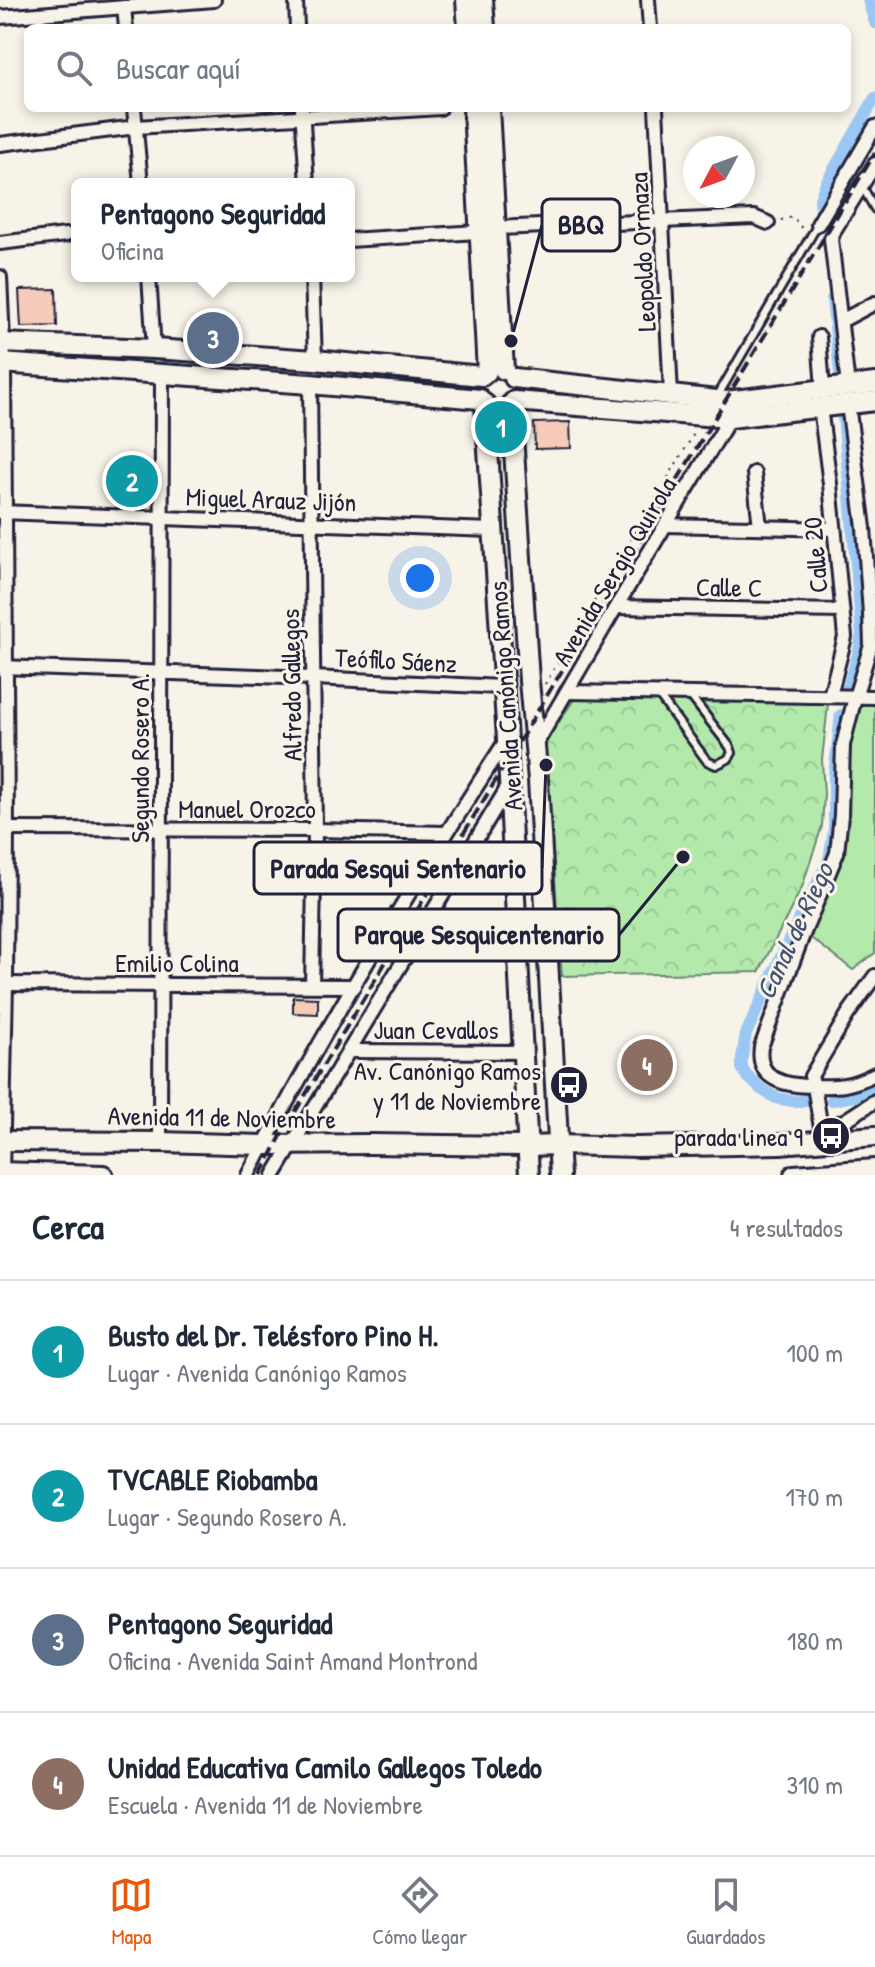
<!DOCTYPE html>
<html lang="es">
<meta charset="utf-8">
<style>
body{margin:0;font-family:"Patrick Hand",sans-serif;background:#f6f6f7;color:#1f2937}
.compass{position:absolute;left:683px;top:136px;width:72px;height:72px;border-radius:50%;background:#fff;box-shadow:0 4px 12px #0003;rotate:229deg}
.you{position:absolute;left:420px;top:578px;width:28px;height:28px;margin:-20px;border:6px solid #fff;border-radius:50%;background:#1a73e8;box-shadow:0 0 0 12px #1a73e833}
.badge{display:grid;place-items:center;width:52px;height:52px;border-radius:50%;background:#ea580c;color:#fff;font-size:26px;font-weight:700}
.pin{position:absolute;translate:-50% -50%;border:4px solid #fff;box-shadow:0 2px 8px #0006}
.popup{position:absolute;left:71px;top:178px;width:284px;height:104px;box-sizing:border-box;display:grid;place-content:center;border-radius:12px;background:#fff;filter:drop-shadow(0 2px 6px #0005);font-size:26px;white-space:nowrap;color:#747a83}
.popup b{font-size:30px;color:#1f2937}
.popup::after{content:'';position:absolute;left:50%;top:100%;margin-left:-16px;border:16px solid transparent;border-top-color:#fff}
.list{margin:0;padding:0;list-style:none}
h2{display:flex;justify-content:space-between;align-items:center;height:104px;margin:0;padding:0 32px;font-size:34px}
h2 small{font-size:26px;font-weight:400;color:#747a83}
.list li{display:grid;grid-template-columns:52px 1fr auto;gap:24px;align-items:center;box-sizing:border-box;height:144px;padding:0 32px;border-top:2px solid #e0e1e3}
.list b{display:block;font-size:30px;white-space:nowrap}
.list p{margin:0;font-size:26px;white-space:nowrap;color:#747a83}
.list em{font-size:26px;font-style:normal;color:#747a83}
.icon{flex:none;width:44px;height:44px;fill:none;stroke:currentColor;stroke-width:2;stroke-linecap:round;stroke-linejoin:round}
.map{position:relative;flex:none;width:875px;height:1175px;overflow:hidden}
.search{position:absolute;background:#fff;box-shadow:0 4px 12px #0003;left:24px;right:24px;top:24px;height:88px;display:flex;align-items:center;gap:20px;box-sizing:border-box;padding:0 28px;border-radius:12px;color:#747a83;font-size:30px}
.sheet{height:680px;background:#fff}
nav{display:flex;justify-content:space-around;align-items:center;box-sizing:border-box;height:112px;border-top:2px solid #e0e1e3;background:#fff;font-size:22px;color:#747a83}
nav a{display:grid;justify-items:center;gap:4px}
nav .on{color:#ea580c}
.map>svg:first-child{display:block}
</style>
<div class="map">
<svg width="875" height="1175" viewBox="0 0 875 1175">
<defs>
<pattern id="park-crowns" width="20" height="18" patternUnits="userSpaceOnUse" patternTransform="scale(2)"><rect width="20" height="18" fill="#b3eaac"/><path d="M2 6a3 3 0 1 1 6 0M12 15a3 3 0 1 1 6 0" fill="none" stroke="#9ac895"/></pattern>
</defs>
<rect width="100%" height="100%" fill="#f7f3e8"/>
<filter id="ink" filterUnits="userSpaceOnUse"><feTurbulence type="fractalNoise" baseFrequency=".0125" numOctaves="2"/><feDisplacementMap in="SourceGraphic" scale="16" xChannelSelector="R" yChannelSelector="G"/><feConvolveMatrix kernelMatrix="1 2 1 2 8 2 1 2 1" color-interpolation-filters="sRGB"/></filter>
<g filter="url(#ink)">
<path fill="#b3eaac" stroke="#6a8674" stroke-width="2" d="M859,702H875V953L853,970L807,935L840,857L848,746Z"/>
<path fill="url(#park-crowns)" stroke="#6a8674" stroke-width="2" d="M575,698L716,700L828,704L822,760L824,794L822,826L802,887L759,972L562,976L545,743Z"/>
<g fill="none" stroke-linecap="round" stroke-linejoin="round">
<g stroke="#9bc7f5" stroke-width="12">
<path d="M868,0L875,23"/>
<path d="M821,211L820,200L825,185L875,98"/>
<path d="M832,299L840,372"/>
<path d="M843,415L862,634L859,651L846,695"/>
<path d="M832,1100L865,1094L875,1089"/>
<path d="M807,1101H792L776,1098L761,1089L747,1076L742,1068V1058L746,1034L784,950L829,860L834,830V775L841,715"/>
</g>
</g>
<g fill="#f7cbb9" stroke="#22223b" stroke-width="2">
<path d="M56,289L57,326L21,327L19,290Z"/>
<path d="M570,422L571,448L535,449L534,423Z"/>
<path d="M119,461L146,462L145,501L117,500Z"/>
<path d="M293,997L318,998V1014L293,1013Z"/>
</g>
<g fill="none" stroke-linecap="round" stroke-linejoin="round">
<defs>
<g id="lane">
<path d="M863,188L875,209"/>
<path d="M717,397L818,224"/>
<path d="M657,693L707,761L716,765L728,759L732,753L730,747L689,694"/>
</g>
<g id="street">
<path d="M296,0L297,28"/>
<path d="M648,0L650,28"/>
<path d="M124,7L126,28"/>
<path d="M0,17L214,0"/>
<path d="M134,108L141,184"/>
<path d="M302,108L307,184"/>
<path d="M656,108L671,394"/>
<path d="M0,144L136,127L440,108"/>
<path d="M818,224L875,127"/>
<path d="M496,228L754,217L768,223"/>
<path d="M349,240L478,232"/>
<path d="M0,243L66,235"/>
<path d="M149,276L154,349"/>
<path d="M312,276L315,360"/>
<path d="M0,277L4,363L7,829L6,984L2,1175"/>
<path d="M841,321L875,303"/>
<path d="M819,337L823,389"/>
<path d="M310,384L315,830L312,985"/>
<path d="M848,386L831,239L835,229L875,164"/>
<path d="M820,407L830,484L845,637L830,696"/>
<path d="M754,473L760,527"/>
<path d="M0,512L492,530"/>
<path d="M665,525L834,529"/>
<path d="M616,607L842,611"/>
<path d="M0,667L313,678L502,687"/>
<path d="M568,692L875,697"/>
<path d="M535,746L616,607L730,418"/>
<path d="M1,829L315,830L446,833"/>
<path d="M875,976L848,1014L811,1076L814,1086C840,1087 851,1086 875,1074"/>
<path d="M0,984L354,986"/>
<path d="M349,1051L524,1052"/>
<path d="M822,1131L844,1121L875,1101"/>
<path d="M823,1140L814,1086C787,1086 756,1081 761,1047L803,935L837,853L841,815L843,745L855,697L871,645L870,614L864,528L848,404"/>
<path d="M160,1142L162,373"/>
<path d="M248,1175C326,1025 415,881 507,739"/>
<path d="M274,1175L509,785"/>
</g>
<g id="secondary">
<path d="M466,0L468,28"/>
<path d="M483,0L485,28"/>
<path d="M473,108L487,372"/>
<path d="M489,108L504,370"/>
<path d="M0,343L154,349L315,360L482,376"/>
<path d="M0,363L310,384L480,399"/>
<path d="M514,378L726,401L875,383"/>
<path d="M514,401L730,418L875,401"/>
<path d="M485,404L507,739L529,1175"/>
<path d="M511,404L529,681L538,780L560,1175"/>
<path d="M0,1141L160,1142L264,1145L370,1144L528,1146L558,1145L637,1147L780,1144L875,1136"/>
<path d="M0,1172L103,1175"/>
<path d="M794,1175L875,1169"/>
</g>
</defs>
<use href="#lane" stroke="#22223b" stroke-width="12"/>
<use href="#street" stroke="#22223b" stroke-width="18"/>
<use href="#secondary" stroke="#22223b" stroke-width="24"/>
<g stroke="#22223b" stroke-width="2" stroke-dasharray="2 6" stroke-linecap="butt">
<path d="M781,220L793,217L803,230"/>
<path d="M545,684L695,432"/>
</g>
<use href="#lane" stroke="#f7f3e8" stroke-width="6"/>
<use href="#street" stroke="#f7f3e8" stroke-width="12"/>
<use href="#secondary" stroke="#f7f3e8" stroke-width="18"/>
<path stroke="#22223b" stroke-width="4" stroke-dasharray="12 6" stroke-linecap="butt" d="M261,1175L283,1132L875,153"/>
</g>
</g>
<defs>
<symbol id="bus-disc" viewBox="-11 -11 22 22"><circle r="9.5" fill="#22223b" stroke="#f7f3e8"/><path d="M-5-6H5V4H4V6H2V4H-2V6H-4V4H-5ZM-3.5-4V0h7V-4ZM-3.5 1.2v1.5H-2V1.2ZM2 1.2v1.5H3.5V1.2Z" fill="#fff"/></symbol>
</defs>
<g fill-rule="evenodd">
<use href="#bus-disc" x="547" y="1063" width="44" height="44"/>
<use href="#bus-disc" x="809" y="1114" width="44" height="44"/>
</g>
<g text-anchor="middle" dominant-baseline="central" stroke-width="6" stroke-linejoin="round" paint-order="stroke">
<g font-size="26" fill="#22223b" stroke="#f7f3e8">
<text transform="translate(642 252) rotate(-93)">Leopoldo Ormaza</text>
<text transform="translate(271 499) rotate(2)">Miguel Arauz Jijón</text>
<text transform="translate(815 555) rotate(-95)">Calle 20</text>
<text transform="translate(614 571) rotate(-59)">Avenida Sergio Quirola</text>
<text transform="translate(729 587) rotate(1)">Calle C</text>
<text transform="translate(396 660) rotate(3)">Teófilo Sáenz</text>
<text transform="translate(291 685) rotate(-91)">Alfredo Gallegos</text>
<text transform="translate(505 696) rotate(-94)">Avenida Canónigo Ramos</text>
<text transform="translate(139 758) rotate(-90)">Segundo Rosero A.</text>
<text x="247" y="808">Manuel Orozco</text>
<text x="177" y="962">Emilio Colina</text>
<text x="436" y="1029">Juan Cevallos</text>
<text transform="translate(222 1117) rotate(1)">Avenida 11 de Noviembre</text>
</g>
<g font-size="26" fill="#22223b" stroke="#f7f3e8" text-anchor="end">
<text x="541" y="1070">Av. Canónigo Ramos<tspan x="541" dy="30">y 11 de Noviembre</tspan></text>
<text x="803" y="1136">parada linea 9</text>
</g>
<g font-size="28" font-style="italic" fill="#465473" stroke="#f7f3e8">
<text transform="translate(794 931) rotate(-65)">Canal de Riego</text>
</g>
</g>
<path fill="none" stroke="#22223b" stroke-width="3" d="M511 341L542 225M546 765L542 868M683 857L619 935"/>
<g fill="#22223b" stroke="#f7f3e8" stroke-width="3">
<circle cx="511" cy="341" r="8"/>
<circle cx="546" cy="765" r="8"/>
<circle cx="683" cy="857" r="8"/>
</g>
<g fill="#f7f3e8" stroke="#22223b" stroke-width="3">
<rect x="542" y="199" width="78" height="52" rx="8"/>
<rect x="254" y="842" width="288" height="52" rx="8"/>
<rect x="338" y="909" width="281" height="52" rx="8"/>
</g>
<g font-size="28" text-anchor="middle" font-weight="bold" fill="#22223b">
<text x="581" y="234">BBQ</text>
<text x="398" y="878">Parada Sesqui Sentenario</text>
<text x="479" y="944">Parque Sesquicentenario</text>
</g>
</svg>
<svg class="compass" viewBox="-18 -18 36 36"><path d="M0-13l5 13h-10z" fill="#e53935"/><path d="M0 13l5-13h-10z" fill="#747a83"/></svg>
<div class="you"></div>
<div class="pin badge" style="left:501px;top:427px;background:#0f9aa8">1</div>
<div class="pin badge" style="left:132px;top:481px;background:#0f9aa8">2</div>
<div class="pin badge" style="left:213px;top:338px;background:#5c6f8a">3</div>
<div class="popup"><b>Pentagono Seguridad</b>Oficina</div>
<div class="pin badge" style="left:647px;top:1065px;background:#8d6e63">4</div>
<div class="search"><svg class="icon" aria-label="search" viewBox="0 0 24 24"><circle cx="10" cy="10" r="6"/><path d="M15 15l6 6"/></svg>Buscar aquí</div>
</div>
<section class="sheet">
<h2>Cerca<small>4 resultados</small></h2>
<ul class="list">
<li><span class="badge" style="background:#0f9aa8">1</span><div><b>Busto del Dr. Telésforo Pino H.</b><p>Lugar · Avenida Canónigo Ramos</p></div><em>100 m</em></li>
<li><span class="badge" style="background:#0f9aa8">2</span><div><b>TVCABLE Riobamba</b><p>Lugar · Segundo Rosero A.</p></div><em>170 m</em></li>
<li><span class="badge" style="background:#5c6f8a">3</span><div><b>Pentagono Seguridad</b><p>Oficina · Avenida Saint Amand Montrond</p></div><em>180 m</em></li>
<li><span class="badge" style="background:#8d6e63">4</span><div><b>Unidad Educativa Camilo Gallegos Toledo</b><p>Escuela · Avenida 11 de Noviembre</p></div><em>310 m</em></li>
</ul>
</section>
<nav>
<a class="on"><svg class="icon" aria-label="map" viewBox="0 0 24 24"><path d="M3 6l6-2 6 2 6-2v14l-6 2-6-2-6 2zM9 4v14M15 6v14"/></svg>Mapa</a>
<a><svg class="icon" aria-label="directions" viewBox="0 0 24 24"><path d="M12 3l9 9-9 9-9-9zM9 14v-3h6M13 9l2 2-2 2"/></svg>Cómo llegar</a>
<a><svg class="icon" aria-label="saved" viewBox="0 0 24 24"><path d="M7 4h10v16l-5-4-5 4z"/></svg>Guardados</a>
</nav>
